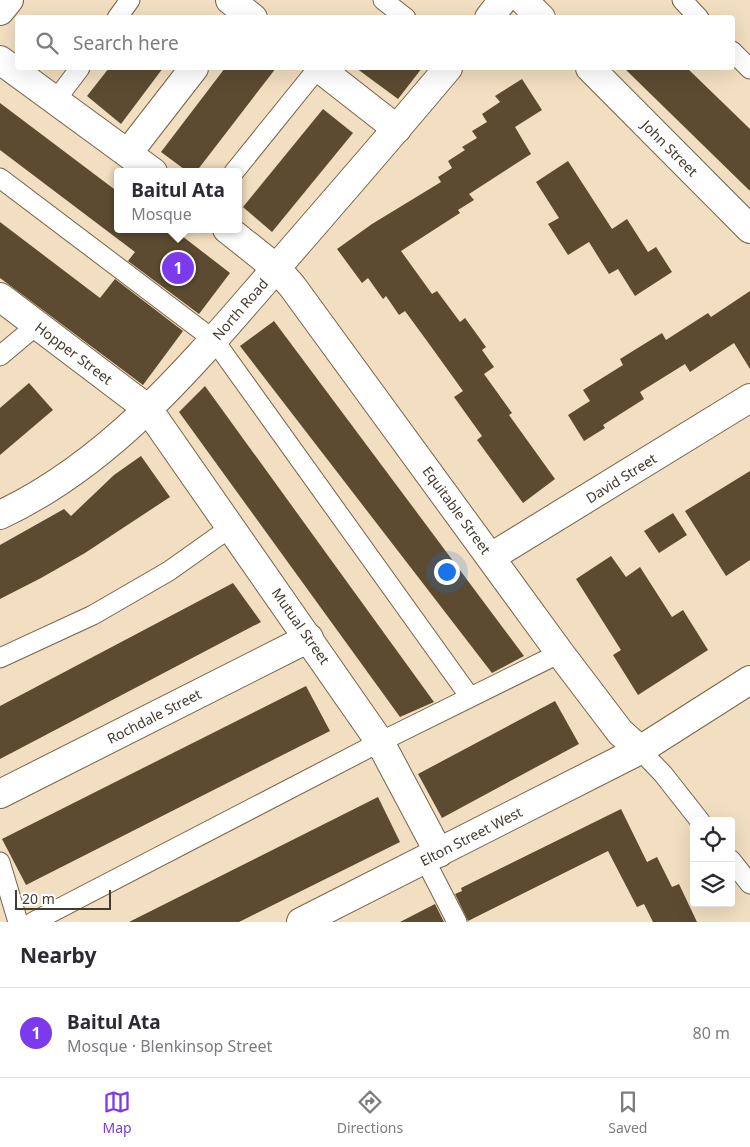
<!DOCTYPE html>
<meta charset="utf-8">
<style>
body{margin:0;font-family:"Noto Sans",sans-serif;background:#f7f7f7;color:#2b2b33}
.controls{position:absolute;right:15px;bottom:15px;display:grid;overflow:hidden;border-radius:5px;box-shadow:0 5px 20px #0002}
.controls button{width:45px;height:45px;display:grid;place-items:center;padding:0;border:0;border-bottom:1px solid #e1e1e2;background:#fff;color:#2b2b33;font:25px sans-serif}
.scale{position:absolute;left:15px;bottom:12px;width:96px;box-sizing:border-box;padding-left:5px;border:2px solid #433b2f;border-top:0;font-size:14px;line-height:18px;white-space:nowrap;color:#433b2f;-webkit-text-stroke:4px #fff;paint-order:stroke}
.you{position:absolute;left:446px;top:571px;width:18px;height:18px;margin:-12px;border:4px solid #fff;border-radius:50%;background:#1a73e8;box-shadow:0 0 0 8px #1a73e833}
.badge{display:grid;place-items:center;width:32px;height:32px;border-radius:50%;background:#7c3aed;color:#fff;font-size:16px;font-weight:700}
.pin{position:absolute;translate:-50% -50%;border:2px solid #fff;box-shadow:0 1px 5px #0006}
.popup{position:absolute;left:114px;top:168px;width:128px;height:65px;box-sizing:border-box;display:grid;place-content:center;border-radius:5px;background:#fff;filter:drop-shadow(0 1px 4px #0005);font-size:16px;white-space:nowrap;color:#7c7c81}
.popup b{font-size:19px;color:#2b2b33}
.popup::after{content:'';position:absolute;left:50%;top:100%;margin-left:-10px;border:10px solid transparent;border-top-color:#fff}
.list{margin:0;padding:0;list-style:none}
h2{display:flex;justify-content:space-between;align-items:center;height:65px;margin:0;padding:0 20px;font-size:21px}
h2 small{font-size:16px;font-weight:400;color:#7c7c81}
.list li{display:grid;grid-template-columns:32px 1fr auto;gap:15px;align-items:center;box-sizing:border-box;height:90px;padding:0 20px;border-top:1px solid #e1e1e2}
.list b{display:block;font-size:19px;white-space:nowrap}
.list p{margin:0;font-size:16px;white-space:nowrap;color:#7c7c81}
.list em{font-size:16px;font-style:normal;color:#7c7c81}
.icon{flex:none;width:28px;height:28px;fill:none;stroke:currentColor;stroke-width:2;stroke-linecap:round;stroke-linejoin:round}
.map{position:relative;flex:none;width:750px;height:922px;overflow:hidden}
.search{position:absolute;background:#fff;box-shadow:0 5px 20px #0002;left:15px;right:15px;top:15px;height:55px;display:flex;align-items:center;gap:12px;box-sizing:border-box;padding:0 18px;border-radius:5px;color:#7c7c81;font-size:19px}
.sheet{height:155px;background:#fff}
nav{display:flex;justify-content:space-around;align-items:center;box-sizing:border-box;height:70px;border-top:1px solid #e1e1e2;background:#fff;font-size:14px;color:#7c7c81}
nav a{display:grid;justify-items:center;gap:2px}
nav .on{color:#7c3aed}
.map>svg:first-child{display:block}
</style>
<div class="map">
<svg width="750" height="922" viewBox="0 0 750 922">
<rect width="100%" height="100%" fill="#f2dec0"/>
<g fill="#5c4b31">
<path d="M109,68H163L121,124L87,96Z"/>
<path d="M225,68H276L196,172H188L161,152Z"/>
<path d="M356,68H422L398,99Z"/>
<path d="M624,68H687L750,129V191Z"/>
<path d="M522,79L542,110L515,127L531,154L469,194L474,200L458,210L460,213L401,251L432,294L437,291L460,322L465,318L486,347L482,350L494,367L484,374L512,413L509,415L555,479L523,503L477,440L482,436L454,397L463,391L427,341L405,311L399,315L386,296L383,299L368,278L362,283L337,249L372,224L441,182L438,177L452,168L448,161L465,150L462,147L477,138L472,131L487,122L482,114L500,102L495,96Z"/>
<path d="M0,103L118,192V229H173L230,273L199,314L128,261L135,252L0,150Z"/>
<path d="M323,109L353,133L272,232L243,207Z"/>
<path d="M568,161L612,229L627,219L648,252L656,247L672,272L635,296L618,269L609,274L589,242L568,255L548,224L559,218L536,182Z"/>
<path d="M0,222L100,298L115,279L183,331L143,385L0,278Z"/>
<path d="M750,291V369L734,343L690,372L685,364L640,392L644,399L603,425L605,428L584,441L568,415L590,401L583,390L623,365L620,359L662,333L666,340L708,313L711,317Z"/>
<path d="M274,321L524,656L492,673L240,346Z"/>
<path d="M29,383L53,410L0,455V408Z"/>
<path d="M205,386L434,702L400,717L179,412Z"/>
<path d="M141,456L170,497L85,553L41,578L0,599V545L64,509L71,516L114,475Z"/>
<path d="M750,471V560L726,576L685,511Z"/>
<path d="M673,513L687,535L659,553L644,531Z"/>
<path d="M611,556L626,577L640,567L672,617L683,610L708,650L638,695L613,655L621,650L576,579Z"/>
<path d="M233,583L261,622L0,759V706Z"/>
<path d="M306,686L330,731L26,885L2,839Z"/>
<path d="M555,701L579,744L442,818L418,774Z"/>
<path d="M378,797L400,842L239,922H129Z"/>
<path d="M621,809L647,862L657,857L672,887L679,884L697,922H653L644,904L637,907L608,851L468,921L455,894L462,891L461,888Z"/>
<path d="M435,904L444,922H400Z"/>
</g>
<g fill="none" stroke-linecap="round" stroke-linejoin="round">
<defs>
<g id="lane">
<path d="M383,0L406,18"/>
<path d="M682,0L699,18"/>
<path d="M117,18L130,0"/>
<path d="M732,51L750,69"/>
<path d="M55,101L80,68"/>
<path d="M234,172L318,68"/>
<path d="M0,178L214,340L470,697"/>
<path d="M0,356L37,325"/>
<path d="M0,658L93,615L169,571L231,527"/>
<path d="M640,750L663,774L700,821"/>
<path d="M425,860L457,922"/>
<path d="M731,860L750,884"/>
<path d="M0,862L18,922"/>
<path d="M33,922L380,742L560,653"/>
</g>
<g id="street">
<path d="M230,0L253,18"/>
<path d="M523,0L541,18"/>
<path d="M0,11L9,0"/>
<path d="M489,18L503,0"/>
<path d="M0,60L153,172"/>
<path d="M319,68L397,129"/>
<path d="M590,68L750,229"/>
<path d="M128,153L194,68"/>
<path d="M227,229L276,268L292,286L560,653L620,732L640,750"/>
<path d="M0,297L148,409L380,742L439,853"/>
<path d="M0,515C115,461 196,360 278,266C335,200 392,135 448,68"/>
<path d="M491,557L750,398"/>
<path d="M0,794L309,638"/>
<path d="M301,922L640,750L750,680"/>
</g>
</defs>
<use href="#lane" stroke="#756449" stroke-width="21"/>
<use href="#street" stroke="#756449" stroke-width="30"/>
<use href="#lane" stroke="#fff" stroke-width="19"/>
<use href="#street" stroke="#fff" stroke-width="28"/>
</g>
<g text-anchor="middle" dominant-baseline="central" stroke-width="5" stroke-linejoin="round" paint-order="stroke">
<g font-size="14" fill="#433b2f" stroke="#fff">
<text transform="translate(670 148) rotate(45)">John Street</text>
<text transform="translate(240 309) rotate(-49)">North Road</text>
<text transform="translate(74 353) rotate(37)">Hopper Street</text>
<text transform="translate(621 478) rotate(-32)">David Street</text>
<text transform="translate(457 510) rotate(54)">Equitable Street</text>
<text transform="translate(301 626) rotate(55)">Mutual Street</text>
<text transform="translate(154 716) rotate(-27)">Rochdale Street</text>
<text transform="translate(471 836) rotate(-27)">Elton Street West</text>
</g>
</g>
</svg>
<div class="controls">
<button><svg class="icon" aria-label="locate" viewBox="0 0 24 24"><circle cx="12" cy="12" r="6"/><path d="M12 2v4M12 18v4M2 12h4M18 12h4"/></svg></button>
<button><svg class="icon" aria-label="layers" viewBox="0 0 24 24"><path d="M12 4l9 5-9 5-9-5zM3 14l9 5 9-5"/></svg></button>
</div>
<div class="scale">20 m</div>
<div class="you"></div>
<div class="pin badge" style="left:178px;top:268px">1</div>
<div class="popup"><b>Baitul Ata</b>Mosque</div>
<div class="search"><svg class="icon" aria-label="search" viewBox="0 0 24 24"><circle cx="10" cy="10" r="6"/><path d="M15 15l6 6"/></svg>Search here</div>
</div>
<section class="sheet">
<h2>Nearby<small></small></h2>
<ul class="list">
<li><span class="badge">1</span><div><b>Baitul Ata</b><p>Mosque · Blenkinsop Street</p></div><em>80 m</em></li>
</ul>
</section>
<nav>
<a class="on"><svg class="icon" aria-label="map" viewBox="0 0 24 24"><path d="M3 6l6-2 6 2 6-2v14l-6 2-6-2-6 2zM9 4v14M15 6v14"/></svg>Map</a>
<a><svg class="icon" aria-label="directions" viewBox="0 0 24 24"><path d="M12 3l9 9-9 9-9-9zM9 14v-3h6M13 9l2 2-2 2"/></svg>Directions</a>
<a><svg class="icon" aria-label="saved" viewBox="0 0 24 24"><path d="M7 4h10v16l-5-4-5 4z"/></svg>Saved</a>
</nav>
